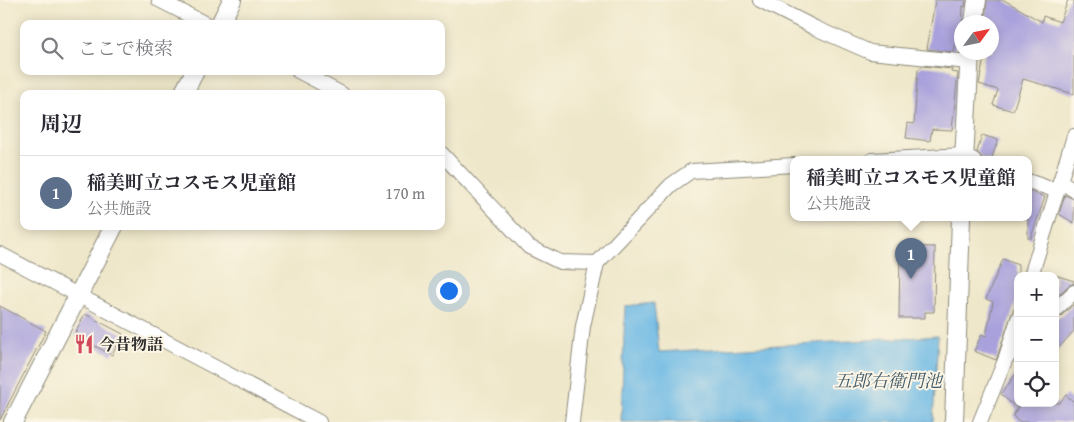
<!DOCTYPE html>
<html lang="ja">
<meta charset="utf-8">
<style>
body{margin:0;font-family:"Gentium Book Plus","Noto Serif JP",serif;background:#f2f2f3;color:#2b2b33}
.controls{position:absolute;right:15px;bottom:15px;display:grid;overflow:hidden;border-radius:10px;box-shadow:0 2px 12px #0003}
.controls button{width:45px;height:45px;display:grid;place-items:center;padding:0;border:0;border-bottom:1px solid #e1e1e2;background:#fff;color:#2b2b33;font:25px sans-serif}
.compass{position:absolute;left:954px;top:15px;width:45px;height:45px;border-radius:50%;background:#fff;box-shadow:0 2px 12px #0003;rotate:57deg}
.you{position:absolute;left:448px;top:290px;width:18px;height:18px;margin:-12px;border:4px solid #fff;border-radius:50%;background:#1a73e8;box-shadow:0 0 0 8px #1a73e833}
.badge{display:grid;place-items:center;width:32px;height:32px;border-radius:50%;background:#d1495b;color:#fff;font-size:16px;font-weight:700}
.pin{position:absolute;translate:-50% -41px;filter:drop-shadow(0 1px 2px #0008)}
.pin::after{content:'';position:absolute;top:26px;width:18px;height:15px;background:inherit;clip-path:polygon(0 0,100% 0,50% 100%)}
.popup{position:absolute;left:790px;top:156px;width:242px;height:65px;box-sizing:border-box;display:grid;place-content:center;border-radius:10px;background:#fff;filter:drop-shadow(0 1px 4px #0005);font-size:16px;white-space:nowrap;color:#7c7c81}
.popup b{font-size:19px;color:#2b2b33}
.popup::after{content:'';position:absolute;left:50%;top:100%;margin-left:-10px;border:10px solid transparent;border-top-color:#fff}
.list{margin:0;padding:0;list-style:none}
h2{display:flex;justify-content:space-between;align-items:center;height:65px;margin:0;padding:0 20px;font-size:21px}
h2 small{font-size:16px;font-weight:400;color:#7c7c81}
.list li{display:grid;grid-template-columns:32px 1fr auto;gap:15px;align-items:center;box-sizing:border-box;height:75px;padding:0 20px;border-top:1px solid #e1e1e2}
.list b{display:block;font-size:19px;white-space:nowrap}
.list p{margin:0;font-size:16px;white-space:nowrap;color:#7c7c81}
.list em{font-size:16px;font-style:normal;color:#7c7c81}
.icon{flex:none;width:28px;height:28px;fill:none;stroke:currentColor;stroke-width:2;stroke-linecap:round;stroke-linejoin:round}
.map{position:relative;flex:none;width:1074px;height:422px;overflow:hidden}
.search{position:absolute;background:#fff;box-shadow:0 2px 12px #0003;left:20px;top:20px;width:425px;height:55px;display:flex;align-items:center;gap:12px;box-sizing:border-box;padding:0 18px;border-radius:10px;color:#7c7c81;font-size:19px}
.panel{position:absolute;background:#fff;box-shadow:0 2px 12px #0003;left:20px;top:90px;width:425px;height:140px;border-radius:10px}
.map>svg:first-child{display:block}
</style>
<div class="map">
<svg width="1074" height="422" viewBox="0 0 1074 422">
<rect width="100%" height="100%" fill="#fcf5e5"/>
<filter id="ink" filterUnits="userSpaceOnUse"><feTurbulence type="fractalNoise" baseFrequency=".02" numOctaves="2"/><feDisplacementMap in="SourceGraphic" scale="10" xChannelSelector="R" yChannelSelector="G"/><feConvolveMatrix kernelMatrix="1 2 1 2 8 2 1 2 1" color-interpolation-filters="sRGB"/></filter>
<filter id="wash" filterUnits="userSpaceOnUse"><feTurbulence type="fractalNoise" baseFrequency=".0096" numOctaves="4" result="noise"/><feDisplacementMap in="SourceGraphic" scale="20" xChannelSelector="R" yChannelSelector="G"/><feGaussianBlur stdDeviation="1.12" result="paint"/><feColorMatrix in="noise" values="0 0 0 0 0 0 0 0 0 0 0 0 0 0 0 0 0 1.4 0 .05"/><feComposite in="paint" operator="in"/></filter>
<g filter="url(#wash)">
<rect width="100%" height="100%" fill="#eee7c9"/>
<path fill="#6ab8e4" stroke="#4a7288" d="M654,303L659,352L938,336L933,422H621L625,306Z"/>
<g id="blocks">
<g fill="#a9a1dc">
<path d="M935,0H966L965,7L963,6L962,29H958L954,52L927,49Z"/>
<path d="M987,0H1004L1042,22L1043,16L1060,22L1068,0H1074V94L1023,79L1013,111L993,105L998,90L979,84L985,52H992V22L985,20Z"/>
<path d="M922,66L952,69L951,72L958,73L952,130L932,129L930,141L906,138L908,123L914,124L918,69Z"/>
<path d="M982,135L998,140L991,160L983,159L977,152Z"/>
<path d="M1028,191L1045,197L1031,238H1028Z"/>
<path d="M1065,195L1074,199V223L1059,214Z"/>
<path d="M900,246L935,247L934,312H925V318H899Z"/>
<path d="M1003,259L1018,265V296L996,360L974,351L982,334L986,336L993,302L986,299Z"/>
<path d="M1055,275L1074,281V283L1068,286L1055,298Z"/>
<path d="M1074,304V331L1055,352V319L1061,316Z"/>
<path d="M0,306L46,331L0,420Z"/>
<path d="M85,314L123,334L112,355L74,335Z"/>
<path d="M1018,371V408L1020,403H1059L1066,395L1074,402V422H1019L1013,416L1017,409L1001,394Z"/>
</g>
</g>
</g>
<g filter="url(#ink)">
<use href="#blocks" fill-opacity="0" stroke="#8c897a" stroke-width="1"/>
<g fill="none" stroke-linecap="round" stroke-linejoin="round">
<defs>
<g id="minor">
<path d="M159,0L206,24"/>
<path d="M760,0L815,28L870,52L968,62"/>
<path d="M298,71L342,94"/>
<path d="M441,153L529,247L560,262L597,263"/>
<path d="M872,160L964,155L974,160"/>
<path d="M1028,181L1057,191"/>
<path d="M1060,181L1074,190"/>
<path d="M0,254L319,422"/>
<path d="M1031,276L1074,136"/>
<path d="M1055,310L1074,292"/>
<path d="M1006,357L1018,319"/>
<path d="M572,422L583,326L597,263L671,185L691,171L794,165"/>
<path d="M980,422L1006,358L1018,346"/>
</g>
<g id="tertiary">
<path d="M974,22L977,0"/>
<path d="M220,24L232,0"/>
<path d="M183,94L195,71"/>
<path d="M964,160L970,52"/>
<path d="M13,422L114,226"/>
<path d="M954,422L961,218"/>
</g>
</defs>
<use href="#minor" stroke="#8c897a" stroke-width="16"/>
<use href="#tertiary" stroke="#8c897a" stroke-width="20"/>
<use href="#minor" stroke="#fff" stroke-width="14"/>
<use href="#tertiary" stroke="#fff" stroke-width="18"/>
</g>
</g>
<defs>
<symbol id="restaurant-bare" viewBox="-9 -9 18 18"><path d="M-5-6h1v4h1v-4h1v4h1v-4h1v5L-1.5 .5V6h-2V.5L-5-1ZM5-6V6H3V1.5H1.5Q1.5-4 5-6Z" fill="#d1495b" stroke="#fcf5e5" stroke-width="2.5" paint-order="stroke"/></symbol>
</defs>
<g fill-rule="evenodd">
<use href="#restaurant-bare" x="70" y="330" width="28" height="28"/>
</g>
<g text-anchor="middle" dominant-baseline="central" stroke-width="4" stroke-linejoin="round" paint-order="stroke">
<g font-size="16" font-weight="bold" fill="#2b2b2b" stroke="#fcf5e5" text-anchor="start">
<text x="99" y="344">今昔物語</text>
</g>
<g font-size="18" font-style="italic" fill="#415c6c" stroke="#fcf5e5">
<text x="888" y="380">五郎右衛門池</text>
</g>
</g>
</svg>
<div class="controls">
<button>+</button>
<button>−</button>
<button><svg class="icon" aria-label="locate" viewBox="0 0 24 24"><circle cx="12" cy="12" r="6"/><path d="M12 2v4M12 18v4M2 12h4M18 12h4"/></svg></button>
</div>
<svg class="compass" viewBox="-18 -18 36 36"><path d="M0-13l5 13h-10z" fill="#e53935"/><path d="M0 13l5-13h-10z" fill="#7c7c81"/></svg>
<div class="you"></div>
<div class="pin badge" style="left:911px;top:279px;background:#5c6f8a">1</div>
<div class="popup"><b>稲美町立コスモス児童館</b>公共施設</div>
<div class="search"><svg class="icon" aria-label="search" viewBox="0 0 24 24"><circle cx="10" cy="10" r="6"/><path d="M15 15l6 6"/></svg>ここで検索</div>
<section class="panel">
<h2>周辺<small></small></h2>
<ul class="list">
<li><span class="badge" style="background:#5c6f8a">1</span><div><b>稲美町立コスモス児童館</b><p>公共施設</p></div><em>170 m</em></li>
</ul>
</section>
</div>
